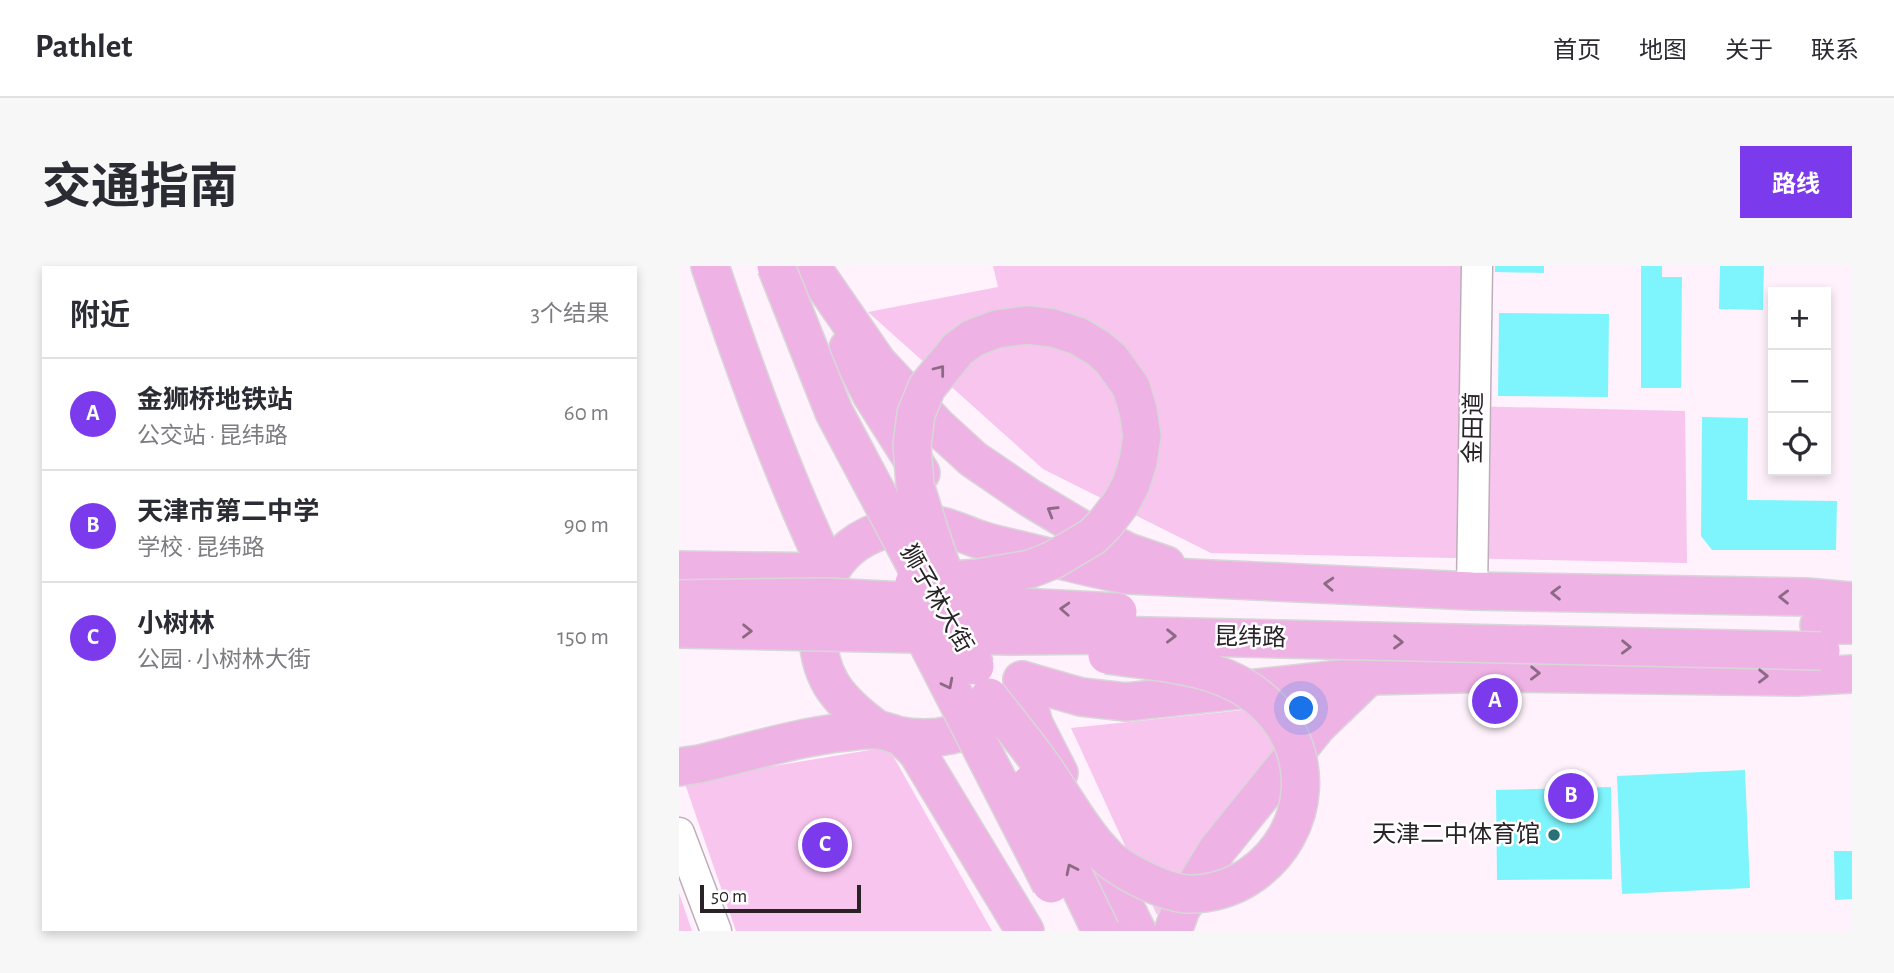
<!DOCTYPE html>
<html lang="zh">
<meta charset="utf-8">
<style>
body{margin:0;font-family:"Alegreya Sans","Noto Sans SC",sans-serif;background:#f7f7f7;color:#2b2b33}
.controls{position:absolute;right:21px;top:21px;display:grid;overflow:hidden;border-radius:0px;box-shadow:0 4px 10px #0003}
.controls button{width:63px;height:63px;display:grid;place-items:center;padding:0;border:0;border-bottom:2px solid #e1e1e2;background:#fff;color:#2b2b33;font:35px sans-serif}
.scale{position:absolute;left:21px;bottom:18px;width:161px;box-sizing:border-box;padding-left:7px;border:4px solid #292328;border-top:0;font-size:19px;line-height:24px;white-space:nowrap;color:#292328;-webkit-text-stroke:5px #fff;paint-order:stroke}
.you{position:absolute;left:623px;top:443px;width:24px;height:24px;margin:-18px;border:5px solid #fff;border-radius:50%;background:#1a73e8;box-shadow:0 0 0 10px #1a73e833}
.badge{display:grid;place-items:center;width:46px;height:46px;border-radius:50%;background:#7c3aed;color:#fff;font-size:23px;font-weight:700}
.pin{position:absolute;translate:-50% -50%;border:4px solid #fff;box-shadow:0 2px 7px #0006}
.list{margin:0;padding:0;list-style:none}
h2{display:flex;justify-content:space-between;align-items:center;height:91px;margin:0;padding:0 28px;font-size:30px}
h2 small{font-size:23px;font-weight:400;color:#7c7c81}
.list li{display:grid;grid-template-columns:46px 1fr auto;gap:21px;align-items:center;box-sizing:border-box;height:112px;padding:0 28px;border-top:2px solid #e1e1e2}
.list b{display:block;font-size:26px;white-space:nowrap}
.list p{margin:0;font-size:23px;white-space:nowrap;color:#7c7c81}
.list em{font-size:23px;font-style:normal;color:#7c7c81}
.icon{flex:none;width:38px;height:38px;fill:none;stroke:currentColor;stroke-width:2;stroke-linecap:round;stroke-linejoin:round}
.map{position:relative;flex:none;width:1173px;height:665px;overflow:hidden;border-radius:0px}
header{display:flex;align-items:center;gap:42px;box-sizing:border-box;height:98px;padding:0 35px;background:#fff;border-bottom:2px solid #e1e1e2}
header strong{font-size:33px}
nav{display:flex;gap:38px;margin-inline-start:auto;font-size:24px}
.intro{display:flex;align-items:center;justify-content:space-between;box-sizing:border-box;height:168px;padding:0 42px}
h1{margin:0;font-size:49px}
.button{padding:18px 32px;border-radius:0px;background:#7c3aed;color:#fff;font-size:24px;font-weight:700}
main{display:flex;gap:42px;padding:0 42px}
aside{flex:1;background:#fff;border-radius:0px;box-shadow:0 4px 10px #0003}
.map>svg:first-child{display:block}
</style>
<header>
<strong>Pathlet</strong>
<nav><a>首页</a><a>地图</a><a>关于</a><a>联系</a></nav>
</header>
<div class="intro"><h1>交通指南</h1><a class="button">路线</a></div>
<main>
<aside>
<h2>附近<small>3个结果</small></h2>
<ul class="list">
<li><span class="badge">A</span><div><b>金狮桥地铁站</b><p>公交站 · 昆纬路</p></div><em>60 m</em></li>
<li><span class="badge">B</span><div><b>天津市第二中学</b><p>学校 · 昆纬路</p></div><em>90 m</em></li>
<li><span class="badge">C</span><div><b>小树林</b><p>公园 · 小树林大街</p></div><em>150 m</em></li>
</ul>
</aside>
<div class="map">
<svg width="1173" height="665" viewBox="0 0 1173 665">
<rect width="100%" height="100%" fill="#fff2fc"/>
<g fill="#f8c5ee">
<path d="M314,0H785L784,140L1006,145L1008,297L532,287L364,203L189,46L319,21Z"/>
<path d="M642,436L508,600L478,649L392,462Z"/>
<path d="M209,481L313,665H57L5,515Z"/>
<path d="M0,627L13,665H0Z"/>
</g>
<g fill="#7ef5fd">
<path d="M816,0H865V7L816,6Z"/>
<path d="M962,0H983V11H1003L1002,122H962Z"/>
<path d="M1041,0H1085L1084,44L1040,43Z"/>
<path d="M820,47L930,48L929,131L819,130Z"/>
<path d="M1023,151L1069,152L1068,234L1158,235L1157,284H1033L1022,270Z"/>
<path d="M1066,504L1071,622L943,628L938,510Z"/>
<path d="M932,521L933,613L818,614L817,524Z"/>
<path d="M1155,585H1173V633L1156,634Z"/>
</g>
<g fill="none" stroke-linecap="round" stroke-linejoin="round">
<defs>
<g id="minor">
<path d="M793,325L798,0"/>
<path d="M0,567L37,665"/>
</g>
<g id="major">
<path d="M31,0C66,104 103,207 150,306"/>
<path d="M132,0L199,97L258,160L294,193L351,232L401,262L449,286L487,299"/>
<path d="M169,82L192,128L242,207"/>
<path d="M0,304L150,306"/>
<path d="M1140,359H1173"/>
<path d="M343,414L402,431L447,436L690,410L820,407L1118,411L1173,408"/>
<path d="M343,414L355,458L380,507"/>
<path d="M199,464C156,433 136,408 139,353C142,289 185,259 246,258C266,258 283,268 302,274C317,279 333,282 349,286C382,294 414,303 448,309L793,325L1127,331L1173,335"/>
<path d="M222,470L238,486L346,665"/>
<path d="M0,501L20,498C68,487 118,471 167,466C177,465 190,463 200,464C207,465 214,468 221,470C254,476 291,469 317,447"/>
<path d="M413,575L458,665"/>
<path d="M494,665L502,643L538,584L639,459L690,410"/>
</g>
</defs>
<use href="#minor" stroke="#bdaeba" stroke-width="33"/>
<use href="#major" stroke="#d8d7d8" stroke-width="40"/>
<use href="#minor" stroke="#fff" stroke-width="30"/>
<use href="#major" stroke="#efb2e5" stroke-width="37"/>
<defs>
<g id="major-bridge">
<path d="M97,0L155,146L256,336"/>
<path d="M235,317L299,312L351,303L374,294L413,271L426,258L442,237L452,218L459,196L463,170L459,144L452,121L432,93L419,82L399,70L374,62L348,59L318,63L294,72L279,83L248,121L237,148L233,179L236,219L253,273L296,400"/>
<path d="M0,333L147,331L439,346"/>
<path d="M234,349L372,618"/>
<path d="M0,363L331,370L425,369L1142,385"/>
<path d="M310,431C329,456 350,480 368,507C385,532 399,558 419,581C424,586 428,592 434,596C452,609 485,626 507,628C529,629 554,622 572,609C634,566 639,480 580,432C539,398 478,396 428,389"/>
<path d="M351,518L422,665"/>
</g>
</defs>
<use href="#major-bridge" stroke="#d8d7d8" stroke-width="40" stroke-linecap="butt"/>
<use href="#major-bridge" stroke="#efb2e5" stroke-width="37"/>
</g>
<defs><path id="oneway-chevron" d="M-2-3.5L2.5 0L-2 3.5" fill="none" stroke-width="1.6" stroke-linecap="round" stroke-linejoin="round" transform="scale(1.75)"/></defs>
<g stroke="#8c6a86">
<use href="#oneway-chevron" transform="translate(261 104) rotate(-52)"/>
<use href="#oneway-chevron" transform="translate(373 245) rotate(-149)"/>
<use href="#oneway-chevron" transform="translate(650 318) rotate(-177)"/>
<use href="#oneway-chevron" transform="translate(877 327) rotate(-179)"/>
<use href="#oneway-chevron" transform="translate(1105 331) rotate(-179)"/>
<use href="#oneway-chevron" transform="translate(386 343) rotate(-177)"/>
<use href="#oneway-chevron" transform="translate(68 365) rotate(1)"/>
<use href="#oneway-chevron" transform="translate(492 370) rotate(1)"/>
<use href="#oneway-chevron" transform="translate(719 376) rotate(1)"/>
<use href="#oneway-chevron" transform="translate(947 381) rotate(1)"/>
<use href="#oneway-chevron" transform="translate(856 407) rotate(1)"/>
<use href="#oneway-chevron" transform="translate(1084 410) rotate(1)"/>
<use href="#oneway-chevron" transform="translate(269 418) rotate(63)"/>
<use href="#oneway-chevron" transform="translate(392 603) rotate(-116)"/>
</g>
<circle fill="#287277" stroke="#fff" stroke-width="2.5" cx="875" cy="569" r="7"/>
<g text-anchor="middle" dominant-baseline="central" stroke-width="5" stroke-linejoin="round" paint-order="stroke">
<g font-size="24" fill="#292328" stroke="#fff">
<text transform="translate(795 162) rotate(-89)">金田道</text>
<text transform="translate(257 333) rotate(60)">狮子林大街</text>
<text transform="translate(571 372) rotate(1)">昆纬路</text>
</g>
<g font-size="24" fill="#292328" stroke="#fff" text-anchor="end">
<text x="861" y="569">天津二中体育馆</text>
</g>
</g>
</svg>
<div class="controls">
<button>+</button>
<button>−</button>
<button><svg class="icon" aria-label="locate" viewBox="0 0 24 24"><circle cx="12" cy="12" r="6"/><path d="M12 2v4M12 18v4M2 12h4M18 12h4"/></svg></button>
</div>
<div class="scale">50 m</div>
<div class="you"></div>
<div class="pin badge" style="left:816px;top:435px">A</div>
<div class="pin badge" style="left:892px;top:530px">B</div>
<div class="pin badge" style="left:146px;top:579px">C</div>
</div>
</main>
